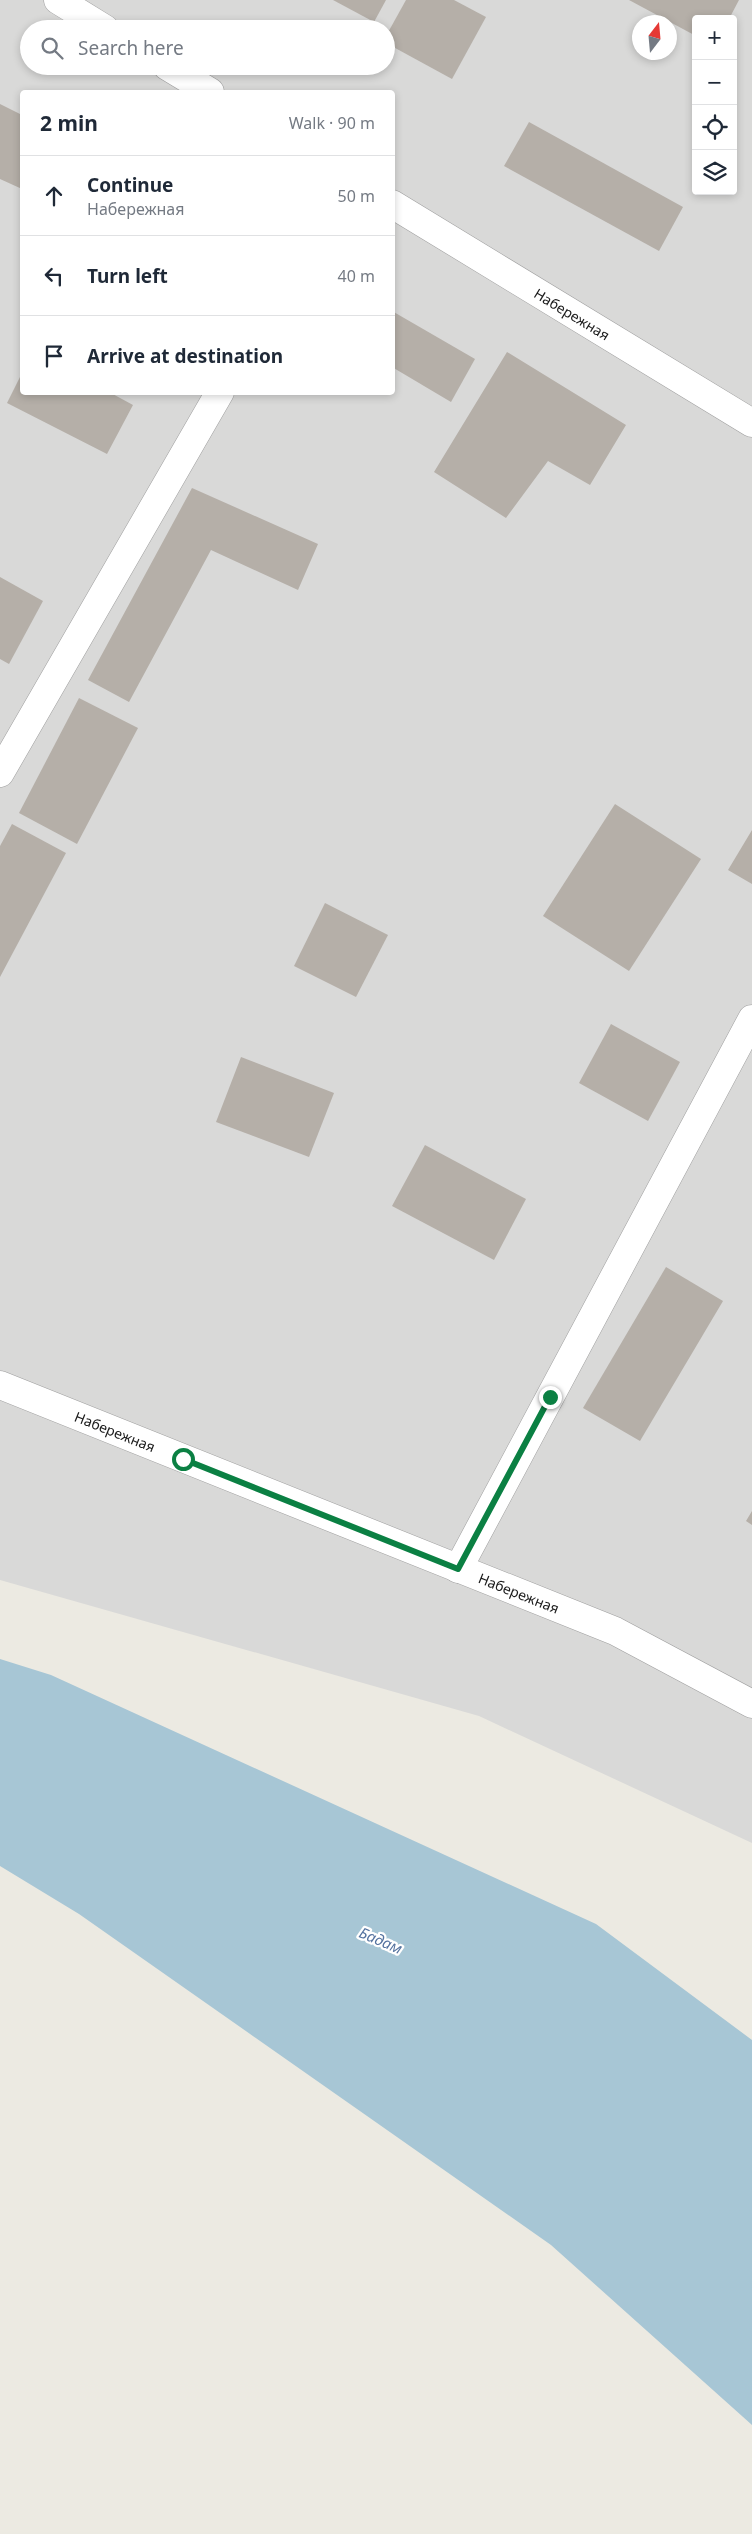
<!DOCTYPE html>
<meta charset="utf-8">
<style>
body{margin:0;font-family:"Noto Sans",sans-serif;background:#f6f6f7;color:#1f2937}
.controls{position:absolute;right:15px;top:15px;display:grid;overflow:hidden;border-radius:5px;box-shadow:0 2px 8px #0003}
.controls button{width:45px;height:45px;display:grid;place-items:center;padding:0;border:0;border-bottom:1px solid #e0e1e3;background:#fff;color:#1f2937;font:25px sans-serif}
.compass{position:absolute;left:632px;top:15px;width:45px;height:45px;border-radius:50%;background:#fff;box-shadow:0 2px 8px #0003;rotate:16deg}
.stop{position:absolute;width:15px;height:15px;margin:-11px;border:4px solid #0b8043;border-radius:50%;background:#fff}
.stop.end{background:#0b8043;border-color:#fff;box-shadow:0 1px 5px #0008}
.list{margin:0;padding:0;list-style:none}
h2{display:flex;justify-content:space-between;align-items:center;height:65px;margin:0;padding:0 20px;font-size:21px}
h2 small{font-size:16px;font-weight:400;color:#747a83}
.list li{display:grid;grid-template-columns:32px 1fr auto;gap:15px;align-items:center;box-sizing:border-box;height:80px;padding:0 20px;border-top:1px solid #e0e1e3}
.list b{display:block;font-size:19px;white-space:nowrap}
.list p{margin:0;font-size:16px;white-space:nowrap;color:#747a83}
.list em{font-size:16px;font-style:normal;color:#747a83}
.icon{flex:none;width:28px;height:28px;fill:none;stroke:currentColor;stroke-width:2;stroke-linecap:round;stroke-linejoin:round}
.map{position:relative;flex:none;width:752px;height:2534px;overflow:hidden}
.search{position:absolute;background:#fff;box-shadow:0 2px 8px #0003;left:20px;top:20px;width:375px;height:55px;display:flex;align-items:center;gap:12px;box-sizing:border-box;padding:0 18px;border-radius:28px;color:#747a83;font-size:19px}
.panel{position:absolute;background:#fff;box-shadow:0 2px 8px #0003;left:20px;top:90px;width:375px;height:305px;border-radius:5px}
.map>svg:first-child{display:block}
</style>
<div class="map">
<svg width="752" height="2534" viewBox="0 0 752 2534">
<rect width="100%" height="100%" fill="#eceae2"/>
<path fill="#d9d9d8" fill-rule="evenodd" d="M0,0H752V1843L479,1716L0,1580ZM696,19H733V191H696ZM640,22H670V52H640ZM29,29H386V66H29ZM22,92H392V392H22Z"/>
<path fill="#a7c6d5" d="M0,1659L51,1675L596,1924L752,2040V2425L551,2245L79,1914L0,1866Z"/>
<g fill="#b5afa8">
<path d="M333,0H386L374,22Z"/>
<path d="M406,0H454L486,17L452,79L386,43V36Z"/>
<path d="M629,0H739L729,19H696V36Z"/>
<path d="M0,104L22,115V189L0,179Z"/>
<path d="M529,122L683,207L659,251L504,166Z"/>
<path d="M392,311L475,359L451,402L392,367Z"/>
<path d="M507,352L626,425L590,485L548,461L506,518L434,472Z"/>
<path d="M22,373V392H109L133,405L107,454L7,403Z"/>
<path d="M192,488L318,544L298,590L211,550L129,702L88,680Z"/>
<path d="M0,577L43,601L9,664L0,659Z"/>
<path d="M79,698L138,728L77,844L19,813Z"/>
<path d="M615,804L701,859L629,971L543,916Z"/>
<path d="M12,824L66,853L0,977V846Z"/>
<path d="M752,830V884L728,870Z"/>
<path d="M325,903L388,935L356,997L294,966Z"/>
<path d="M611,1024L680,1062L648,1121L579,1083Z"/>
<path d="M241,1057L334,1093L309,1157L216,1122Z"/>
<path d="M425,1145L526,1199L494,1260L392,1206Z"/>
<path d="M666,1267L723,1301L640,1441L583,1408Z"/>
<path d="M752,1511V1525L746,1521Z"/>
</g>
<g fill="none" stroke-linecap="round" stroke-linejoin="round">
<defs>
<g id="minor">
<path d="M58,0L105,29"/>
<path d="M167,66L210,92"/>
<path id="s1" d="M392,204L752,423"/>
<path d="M0,773L220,392"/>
<path id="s2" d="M0,1385L615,1631L752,1704"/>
<path d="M458,1569L752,1019"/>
</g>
</defs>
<use href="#minor" stroke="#9f9f9f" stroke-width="29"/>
<use href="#minor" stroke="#fff" stroke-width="28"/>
</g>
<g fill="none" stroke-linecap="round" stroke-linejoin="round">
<path stroke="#0b8043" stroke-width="6" d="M183,1459L458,1569L550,1397"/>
</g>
<g text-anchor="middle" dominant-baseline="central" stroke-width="4.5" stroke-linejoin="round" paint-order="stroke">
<g font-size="14" fill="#1b1b1b" stroke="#fff">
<text stroke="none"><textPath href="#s1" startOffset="211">Набережная</textPath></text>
<text stroke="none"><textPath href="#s2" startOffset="124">Набережная</textPath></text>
<text stroke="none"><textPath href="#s2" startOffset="559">Набережная</textPath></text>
</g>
<g font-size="15" font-style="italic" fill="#54729f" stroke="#fff">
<text transform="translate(381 1940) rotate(23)">Бадам</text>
</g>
</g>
</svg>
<div class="controls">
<button>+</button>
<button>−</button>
<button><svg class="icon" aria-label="locate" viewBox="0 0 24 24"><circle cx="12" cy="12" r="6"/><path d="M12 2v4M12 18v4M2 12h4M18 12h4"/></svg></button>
<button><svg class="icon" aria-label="layers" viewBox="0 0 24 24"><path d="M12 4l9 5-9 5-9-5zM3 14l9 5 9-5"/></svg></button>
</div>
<svg class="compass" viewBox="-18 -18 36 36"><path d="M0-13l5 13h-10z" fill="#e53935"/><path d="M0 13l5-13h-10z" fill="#747a83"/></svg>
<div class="stop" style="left:183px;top:1459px"></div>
<div class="stop end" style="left:550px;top:1397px"></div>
<div class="search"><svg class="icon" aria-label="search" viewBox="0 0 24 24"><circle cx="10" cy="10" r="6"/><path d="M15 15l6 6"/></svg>Search here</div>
<section class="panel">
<h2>2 min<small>Walk · 90 m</small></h2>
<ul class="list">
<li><svg class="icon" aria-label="ahead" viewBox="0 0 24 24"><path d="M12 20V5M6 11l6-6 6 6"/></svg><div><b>Continue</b><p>Набережная</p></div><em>50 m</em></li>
<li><svg class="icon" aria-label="left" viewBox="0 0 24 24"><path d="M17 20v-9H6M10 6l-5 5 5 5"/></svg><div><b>Turn left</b></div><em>40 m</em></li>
<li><svg class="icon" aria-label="arrive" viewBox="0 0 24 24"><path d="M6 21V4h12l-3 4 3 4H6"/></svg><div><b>Arrive at destination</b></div></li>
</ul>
</section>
</div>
